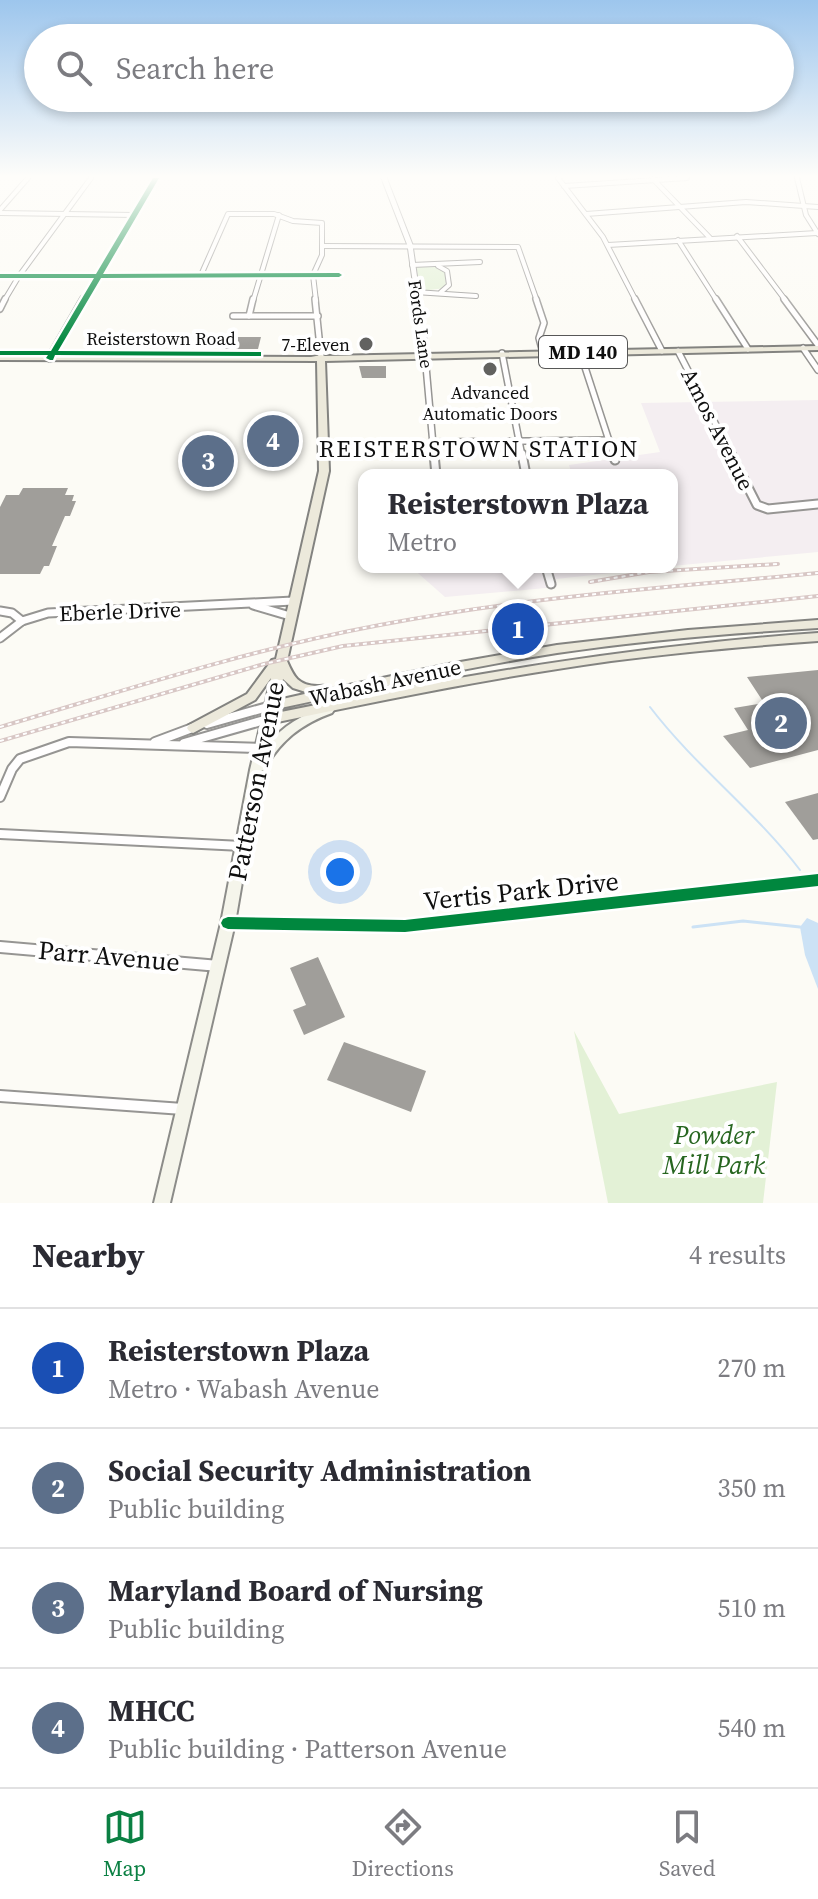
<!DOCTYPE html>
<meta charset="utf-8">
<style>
body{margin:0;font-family:"Source Serif 4",serif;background:#f7f7f7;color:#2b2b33}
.you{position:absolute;left:340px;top:872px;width:28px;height:28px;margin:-20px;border:6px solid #fff;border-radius:50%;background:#1a73e8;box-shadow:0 0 0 12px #1a73e833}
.badge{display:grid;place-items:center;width:52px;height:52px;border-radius:50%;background:#0b8043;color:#fff;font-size:26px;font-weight:700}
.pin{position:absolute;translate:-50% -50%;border:4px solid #fff;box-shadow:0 2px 8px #0006}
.popup{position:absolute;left:358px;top:469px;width:320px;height:104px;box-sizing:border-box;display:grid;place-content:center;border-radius:16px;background:#fff;filter:drop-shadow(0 2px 6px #0005);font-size:26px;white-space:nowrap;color:#7c7c81}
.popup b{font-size:30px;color:#2b2b33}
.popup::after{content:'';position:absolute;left:50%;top:100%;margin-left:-16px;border:16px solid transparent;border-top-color:#fff}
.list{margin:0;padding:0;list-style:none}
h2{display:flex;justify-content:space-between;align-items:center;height:104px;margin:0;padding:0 32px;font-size:34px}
h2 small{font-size:26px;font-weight:400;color:#7c7c81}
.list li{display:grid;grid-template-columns:52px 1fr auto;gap:24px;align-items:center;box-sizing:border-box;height:120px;padding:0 32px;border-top:2px solid #e1e1e2}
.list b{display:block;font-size:30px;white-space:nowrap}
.list p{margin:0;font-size:26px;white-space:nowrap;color:#7c7c81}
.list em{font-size:26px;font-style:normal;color:#7c7c81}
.icon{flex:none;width:44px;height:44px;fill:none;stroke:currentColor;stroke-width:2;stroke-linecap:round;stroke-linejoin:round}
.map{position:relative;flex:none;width:818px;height:1203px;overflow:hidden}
.search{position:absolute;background:#fff;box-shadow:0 4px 12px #0003;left:24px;right:24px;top:24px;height:88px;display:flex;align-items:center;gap:20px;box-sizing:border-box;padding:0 28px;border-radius:44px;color:#7c7c81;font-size:30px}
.sheet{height:584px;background:#fff}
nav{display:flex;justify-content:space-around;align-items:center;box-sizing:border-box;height:112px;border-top:2px solid #e1e1e2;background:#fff;font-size:22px;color:#7c7c81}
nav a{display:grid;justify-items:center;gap:4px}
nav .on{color:#0b8043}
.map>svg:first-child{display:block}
</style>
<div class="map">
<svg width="818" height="1203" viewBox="0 0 818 1203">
<rect width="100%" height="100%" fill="#fcfbf5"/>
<g fill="#f4eef1">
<path d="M818,400V552L672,566V475H572L569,465L660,452L641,403Z"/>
<path d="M411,567H667L556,579L557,587L445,597Z"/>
</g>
<g fill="#e3f1d6">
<path d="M416,265L436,267L445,271L446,288L421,291Z"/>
<path d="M574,1031L619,1114L777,1082L763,1203H608Z"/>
</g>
<path fill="#cce2f5" d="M807,918L818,923V989L805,955L800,927Z"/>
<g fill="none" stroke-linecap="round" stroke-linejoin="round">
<path stroke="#cce2f5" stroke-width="2" d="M650,707C695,766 755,811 800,870"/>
<path stroke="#cce2f5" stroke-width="3" d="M693,927L743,921L800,927"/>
</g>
<g fill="#a09e9a">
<path d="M228,337H261L258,349H225Z"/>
<path d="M359,366H386V378H362Z"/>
<path d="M23,488H68L65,495H74L72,501H76L70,516H65L52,546H57L49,566H44L40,574H0V507L6,495H19Z"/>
<path d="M818,670V750L750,768L723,736L748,730L734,708L764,703L747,677Z"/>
<path d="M818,793V839L813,840L785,802Z"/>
<path d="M318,957L345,1017L304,1035L293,1010L306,1005L290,968Z"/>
<path d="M344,1042L426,1071L411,1112L327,1080Z"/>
</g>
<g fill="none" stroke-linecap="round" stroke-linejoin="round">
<defs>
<g id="minor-far4">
<path d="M558,178L603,237L636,301"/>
<path d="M797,178L806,215L818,234"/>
<path d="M653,179L710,238"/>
<path d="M564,186L687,178"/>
<path d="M0,210L28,178"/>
<path d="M0,213L134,215"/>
<path d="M586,214L746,202L818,207"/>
<path d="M737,236L786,301"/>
<path d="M678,240L717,301"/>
<path d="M608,245L817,233"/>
<path d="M323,246L518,247L537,301"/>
<path d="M412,265L480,262"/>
<path d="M438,266L447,271L449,285L441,292"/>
<path d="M201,275L228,214H274L293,221L322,223V255L313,275L316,301"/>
<path d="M0,276L339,275"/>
<path d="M415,292L476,296"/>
<path d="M4,301L19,276L91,178"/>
<path d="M253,301L279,215"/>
</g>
<g id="minor-far3">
<path d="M315,299L321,357"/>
<path d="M536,299L544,323L539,338L543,353"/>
<path d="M635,299L662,351"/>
<path d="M716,299L748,349"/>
<path d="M784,299L818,345"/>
<path d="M0,309L5,299"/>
<path d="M233,316H318"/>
<path d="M249,316L253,299"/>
<path d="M803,348L818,370"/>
<path d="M678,351L732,456"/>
<path d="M580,352L614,456"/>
<path d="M502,353L522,456"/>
<path d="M425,355L434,456"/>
<path d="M434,442L609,440"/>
</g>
<g id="minor-far2">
<path d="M434,454L436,475"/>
<path d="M522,454L526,475"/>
<path d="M613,454L615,460"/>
<path d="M731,454L757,505L768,509L818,504"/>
<path d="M546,567L551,584"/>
<path d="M253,605L290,616"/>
<path d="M0,611L12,613L22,621"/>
<path d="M0,638L22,621L48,613L293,601"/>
</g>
<g id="minor-far1">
<path d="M207,724L271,706"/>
<path d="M155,742L195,727"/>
<path d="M184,743L268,719"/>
<path d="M0,797L12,769L20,759L69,742L260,748"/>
<path d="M0,834L242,846"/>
<path d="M682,895L818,880"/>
</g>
<g id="minor">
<path d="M228,923L405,926L699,893"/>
<path d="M0,947L219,966"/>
<path d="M0,1096L183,1109"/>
</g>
<g id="tertiary-far1">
<path d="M384,178L410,245L418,301"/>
<path d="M83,301L156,178"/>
</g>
<g id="tertiary">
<path d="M417,299L425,355"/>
<path d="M50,358L84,299"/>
</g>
<path id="secondary" d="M328,706L332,707L334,710L332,713C301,724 280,741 264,770L261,771L235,923L170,1203H154L221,923L250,770L262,719L264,716H272L274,719L267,746C283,725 303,714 328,706Z"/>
<path id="primary" d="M818,346V350L325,361L329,471L287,661C294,677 298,685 317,686C327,686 321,684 330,689L449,664L557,645L688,630L818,620V628C731,633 644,640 557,653C463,668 370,689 276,709V713C456,676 634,646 818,633V641C749,646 680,652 611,661C496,677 382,700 268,724L264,722L262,719L271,678L255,700L193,733L189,731L187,728L189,725L247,694L272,660L276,659L319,471L317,361L0,360V356L311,357L321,355L325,356ZM283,679L293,688L309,693L278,700Z"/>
</defs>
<use href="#minor-far4" stroke="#969593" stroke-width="6"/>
<use href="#minor-far3" stroke="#969593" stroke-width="8"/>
<use href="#minor-far2" stroke="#969593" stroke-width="11"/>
<use href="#minor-far1" stroke="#969593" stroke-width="12"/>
<use href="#minor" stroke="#969593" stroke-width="14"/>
<use href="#tertiary-far1" stroke="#969593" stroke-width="7"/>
<use href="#tertiary" stroke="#969593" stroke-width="10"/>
<use href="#secondary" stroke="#8c8c89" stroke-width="4"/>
<use href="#primary" stroke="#838380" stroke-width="4"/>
<use href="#minor-far4" stroke="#fffefe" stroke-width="4"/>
<use href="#minor-far3" stroke="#fffefe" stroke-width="5"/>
<use href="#minor-far2" stroke="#fffefe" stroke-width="7"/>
<use href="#minor-far1" stroke="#fffefe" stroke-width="8"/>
<use href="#minor" stroke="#fffefe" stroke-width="10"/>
<use href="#tertiary-far1" stroke="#fffefe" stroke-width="5"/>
<use href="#tertiary" stroke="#fffefe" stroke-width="7"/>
<use href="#secondary" fill="#f5f5eb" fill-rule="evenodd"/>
<use href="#primary" fill="#ece9db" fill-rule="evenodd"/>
<defs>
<g id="rail">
<path d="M590,582L649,572L778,564"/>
<path d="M0,727C126,690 251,649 380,625C524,597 672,587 818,573"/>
<path d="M0,741L264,664L343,646L818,596"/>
</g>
</defs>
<use href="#rail" stroke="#d8c7c5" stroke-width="4"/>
<use href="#rail" stroke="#fff" stroke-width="2" stroke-dasharray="4" stroke-linecap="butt"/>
<defs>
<g id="cycleway">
<path d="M153,178H159L103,274L339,273L342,275L339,277L101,278L58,351L261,352V356H258L55,355L53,360H50L46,358L48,355H0V351H51L94,278H0V274H96Z"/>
<path d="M818,874V886L405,932L228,929L223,927L221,923L223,919L228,917L405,920Z"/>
</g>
</defs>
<use href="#cycleway" stroke="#fff" stroke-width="5"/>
<use href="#cycleway" fill="#00873e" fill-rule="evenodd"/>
</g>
<linearGradient id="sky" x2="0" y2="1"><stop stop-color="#9dc6ed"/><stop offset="0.51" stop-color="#fefdfa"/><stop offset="1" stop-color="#fefdfa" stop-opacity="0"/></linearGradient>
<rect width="818" height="346" fill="url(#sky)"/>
<g fill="#626260" stroke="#fff" stroke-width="3">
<circle cx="366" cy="344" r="8"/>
<circle cx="490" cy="369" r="8"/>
</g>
<g text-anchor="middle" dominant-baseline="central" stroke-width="8" stroke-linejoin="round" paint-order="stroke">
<g font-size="18" fill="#0f0f0f" stroke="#fff">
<text transform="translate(421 324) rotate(82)">Fords Lane</text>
<text x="161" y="338">Reisterstown Road</text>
</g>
<g font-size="18" fill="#0f0f0f" stroke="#fff" text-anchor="end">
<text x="350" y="344">7-Eleven</text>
<text x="490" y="392" text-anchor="middle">Advanced<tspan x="490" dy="21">Automatic Doors</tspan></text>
</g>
<rect fill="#fff" stroke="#575757" stroke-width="2" x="539" y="336" width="88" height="32" rx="6"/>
<g font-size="20" font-weight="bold" fill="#0f0f0f">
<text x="583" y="352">MD 140</text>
</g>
<g font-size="22" fill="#0f0f0f" stroke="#fff">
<text transform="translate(718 429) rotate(63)">Amos Avenue</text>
<text transform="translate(120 611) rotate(-2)">Eberle Drive</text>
<text transform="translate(385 682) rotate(-12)">Wabash Avenue</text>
</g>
<g font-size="24" letter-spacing="2" fill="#0f0f0f" stroke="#fff">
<text x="479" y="448">REISTERSTOWN STATION</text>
</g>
<g font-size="26" fill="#0f0f0f" stroke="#fff">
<text transform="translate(256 781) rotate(-79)">Patterson Avenue</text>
<text transform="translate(521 891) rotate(-6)">Vertis Park Drive</text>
<text transform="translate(109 956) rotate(5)">Parr Avenue</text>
</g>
<g font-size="26" font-style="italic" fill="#276620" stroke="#fff">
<text x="714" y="1135">Powder<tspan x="714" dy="30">Mill Park</tspan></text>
</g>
</g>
</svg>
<div class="you"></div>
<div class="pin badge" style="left:518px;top:629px;background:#1a4fb4">1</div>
<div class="popup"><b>Reisterstown Plaza</b>Metro</div>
<div class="pin badge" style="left:781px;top:723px;background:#5c6f8a">2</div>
<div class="pin badge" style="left:208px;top:461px;background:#5c6f8a">3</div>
<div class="pin badge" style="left:273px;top:441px;background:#5c6f8a">4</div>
<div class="search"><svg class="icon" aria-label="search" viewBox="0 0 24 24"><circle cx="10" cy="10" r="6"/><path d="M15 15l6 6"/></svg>Search here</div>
</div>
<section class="sheet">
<h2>Nearby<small>4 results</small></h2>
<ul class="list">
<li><span class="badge" style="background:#1a4fb4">1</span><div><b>Reisterstown Plaza</b><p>Metro · Wabash Avenue</p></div><em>270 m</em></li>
<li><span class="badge" style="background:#5c6f8a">2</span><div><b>Social Security Administration</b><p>Public building</p></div><em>350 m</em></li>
<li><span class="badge" style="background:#5c6f8a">3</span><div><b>Maryland Board of Nursing</b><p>Public building</p></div><em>510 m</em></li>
<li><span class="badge" style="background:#5c6f8a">4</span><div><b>MHCC</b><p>Public building · Patterson Avenue</p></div><em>540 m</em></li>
</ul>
</section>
<nav>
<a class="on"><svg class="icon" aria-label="map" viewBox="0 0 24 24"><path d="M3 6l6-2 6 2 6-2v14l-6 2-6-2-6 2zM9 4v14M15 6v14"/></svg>Map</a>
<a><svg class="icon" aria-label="directions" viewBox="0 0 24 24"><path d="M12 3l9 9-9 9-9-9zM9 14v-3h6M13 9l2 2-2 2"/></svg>Directions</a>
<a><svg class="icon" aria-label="saved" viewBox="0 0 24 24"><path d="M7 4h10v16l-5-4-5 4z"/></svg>Saved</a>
</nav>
